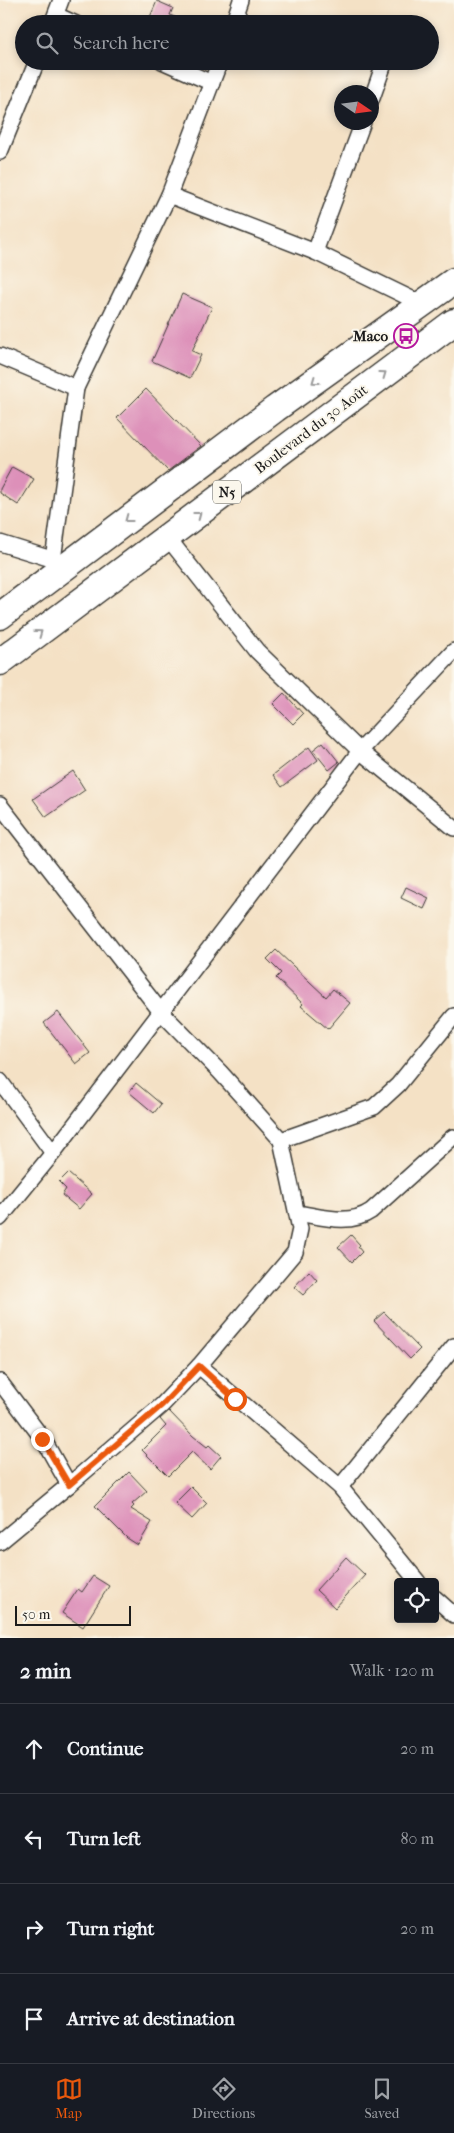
<!DOCTYPE html>
<meta charset="utf-8">
<style>
body{margin:0;font-family:"IM FELL French Canon",serif;background:#242831;color:#f1f3f6}
.controls{position:absolute;right:15px;bottom:15px;display:grid;overflow:hidden;border-radius:5px;box-shadow:0 2px 8px #0003}
.controls button{width:45px;height:45px;display:grid;place-items:center;padding:0;border:0;border-bottom:1px solid #363941;background:#171b24;color:#f1f3f6;font:25px sans-serif}
.compass{position:absolute;left:334px;top:85px;width:45px;height:45px;border-radius:50%;background:#171b24;box-shadow:0 2px 8px #0003;rotate:103deg}
.scale{position:absolute;left:15px;bottom:12px;width:116px;box-sizing:border-box;padding-left:5px;border:2px solid #1c1c1c;border-top:0;font-size:14px;line-height:18px;white-space:nowrap;color:#1c1c1c;-webkit-text-stroke:4px #fbf7ec;paint-order:stroke}
.stop{position:absolute;width:15px;height:15px;margin:-11px;border:4px solid #ea580c;border-radius:50%;background:#fff}
.stop.end{background:#ea580c;border-color:#fff;box-shadow:0 1px 5px #0008}
.list{margin:0;padding:0;list-style:none}
h2{display:flex;justify-content:space-between;align-items:center;height:65px;margin:0;padding:0 20px;font-size:21px}
h2 small{font-size:16px;font-weight:400;color:#9ea1a6}
.list li{display:grid;grid-template-columns:32px 1fr auto;gap:15px;align-items:center;box-sizing:border-box;height:90px;padding:0 20px;border-top:1px solid #363941}
.list b{display:block;font-size:19px;white-space:nowrap}
.list em{font-size:16px;font-style:normal;color:#9ea1a6}
.icon{flex:none;width:28px;height:28px;fill:none;stroke:currentColor;stroke-width:2;stroke-linecap:round;stroke-linejoin:round}
.map{position:relative;flex:none;width:454px;height:1638px;overflow:hidden}
.search{position:absolute;background:#171b24;box-shadow:0 2px 8px #0003;left:15px;right:15px;top:15px;height:55px;display:flex;align-items:center;gap:12px;box-sizing:border-box;padding:0 18px;border-radius:28px;color:#9ea1a6;font-size:19px}
.sheet{height:425px;background:#171b24}
nav{display:flex;justify-content:space-around;align-items:center;box-sizing:border-box;height:70px;border-top:1px solid #363941;background:#171b24;font-size:14px;color:#9ea1a6}
nav a{display:grid;justify-items:center;gap:2px}
nav .on{color:#ea580c}
.map>svg:first-child{display:block}
</style>
<div class="map">
<svg width="454" height="1638" viewBox="0 0 454 1638">
<rect width="100%" height="100%" fill="#fbf7ec"/>
<filter id="ink" filterUnits="userSpaceOnUse"><feTurbulence type="fractalNoise" baseFrequency=".02" numOctaves="2"/><feDisplacementMap in="SourceGraphic" scale="10" xChannelSelector="R" yChannelSelector="G"/><feConvolveMatrix kernelMatrix="1 2 1 2 8 2 1 2 1" color-interpolation-filters="sRGB"/></filter>
<filter id="wash" filterUnits="userSpaceOnUse"><feTurbulence type="fractalNoise" baseFrequency=".0096" numOctaves="4" result="noise"/><feDisplacementMap in="SourceGraphic" scale="20" xChannelSelector="R" yChannelSelector="G"/><feGaussianBlur stdDeviation="1.12" result="paint"/><feColorMatrix in="noise" values="0 0 0 0 0 0 0 0 0 0 0 0 0 0 0 0 0 1.4 0 .05"/><feComposite in="paint" operator="in"/></filter>
<g filter="url(#wash)">
<rect width="100%" height="100%" fill="#f4e1c5"/>
<g id="blocks">
<g fill="#dd90b9">
<path d="M157,1L173,8L170,15L190,24H147Z"/>
<path d="M182,294L212,307L192,351L201,355L190,378L152,361Z"/>
<path d="M146,389L201,446L168,471L117,418Z"/>
<path d="M12,467L34,479L18,505L0,493V489Z"/>
<path d="M284,693L303,714L293,724L273,704Z"/>
<path d="M323,742L339,762L329,770L313,750Z"/>
<path d="M309,747L318,760L282,787L273,775Z"/>
<path d="M73,771L85,790L46,817L33,799Z"/>
<path d="M406,887L429,898L424,909L401,898Z"/>
<path d="M276,950L326,997L333,989L350,1003L328,1029L301,1006L303,1004L276,978L281,973L267,959Z"/>
<path d="M58,1012L90,1053L76,1064L44,1023Z"/>
<path d="M136,1083L161,1104L154,1113L129,1092Z"/>
<path d="M68,1173L92,1194L79,1209L62,1195L66,1189L59,1182Z"/>
<path d="M351,1235L360,1245L358,1247L362,1252L352,1262L338,1247Z"/>
<path d="M309,1271L317,1280L303,1295L294,1287Z"/>
<path d="M384,1312L420,1349L410,1359L374,1321Z"/>
<path d="M169,1411L193,1436L207,1447L209,1445L221,1456L210,1469L192,1452L168,1476L142,1450L166,1426L160,1419Z"/>
<path d="M129,1472L147,1491L132,1504L134,1506L131,1509L152,1522L138,1545L127,1538L95,1506Z"/>
<path d="M191,1487L207,1503L192,1519L175,1503Z"/>
<path d="M346,1557L365,1575L335,1608L316,1590Z"/>
<path d="M93,1576L109,1586L83,1627L62,1613L78,1589L82,1592Z"/>
</g>
</g>
</g>
<g filter="url(#ink)">
<use href="#blocks" fill-opacity="0" stroke="#3c3a35" stroke-width="1"/>
<g fill="none" stroke-linecap="round" stroke-linejoin="round">
<defs>
<g id="street">
<path d="M56,15L76,24"/>
<path d="M52,24L61,0"/>
<path d="M233,24L241,0"/>
<path d="M162,61L212,83"/>
<path d="M372,98L385,61"/>
<path d="M0,152L37,61"/>
<path d="M169,195L315,252L422,304"/>
<path d="M315,252L363,122"/>
<path d="M0,356L76,388"/>
<path d="M168,538L257,651L360,751L454,828"/>
<path d="M0,543L61,562"/>
<path d="M53,560L76,388L169,195L220,61"/>
<path d="M0,805L161,1012L220,1072L281,1140L374,1107L398,1085L454,1016"/>
<path d="M0,1081L53,1153"/>
<path d="M297,1213C323,1217 349,1226 371,1211L453,1137"/>
<path d="M0,1218L53,1153L360,751L454,651"/>
<path d="M199,1366L295,1252L300,1229L281,1140"/>
<path d="M0,1382L43,1439L69,1485L0,1542"/>
<path d="M69,1485L162,1405L199,1366L340,1487L418,1582"/>
<path d="M340,1487L454,1346"/>
<path d="M435,1598L454,1615"/>
</g>
<g id="highway">
<path d="M0,616L275,409L454,281"/>
<path d="M0,662L454,322"/>
</g>
</defs>
<use href="#street" stroke="#3c3a35" stroke-width="18"/>
<use href="#highway" stroke="#3c3a35" stroke-width="29"/>
<use href="#street" stroke="#fff" stroke-width="15"/>
<use href="#highway" stroke="#fff" stroke-width="26"/>
</g>
<defs><path id="oneway-chevron" d="M-2-3.5L2.5 0L-2 3.5" fill="none" stroke-width="1.6" stroke-linecap="round" stroke-linejoin="round" transform="scale(1.25)"/></defs>
<g stroke="#999">
<use href="#oneway-chevron" transform="translate(383 374) rotate(-36)"/>
<use href="#oneway-chevron" transform="translate(315 381) rotate(144)"/>
<use href="#oneway-chevron" transform="translate(198 515) rotate(-37)"/>
<use href="#oneway-chevron" transform="translate(128 519) rotate(143)"/>
<use href="#oneway-chevron" transform="translate(39 633) rotate(-36)"/>
</g>
</g>
<g fill="none" stroke-linecap="round" stroke-linejoin="round" filter="url(#ink)">
<path stroke="#ea580c" stroke-width="6" d="M42,1439L69,1485L162,1405L199,1366L235,1399"/>
</g>
<defs>
<symbol id="bus-ring" viewBox="-11 -11 22 22"><circle r="9.5" fill="#fbf7ec" stroke="#b5179e" stroke-width="1.5"/><path d="M-5-6H5V4H4V6H2V4H-2V6H-4V4H-5ZM-3.5-4V0h7V-4ZM-3.5 1.2v1.5H-2V1.2ZM2 1.2v1.5H3.5V1.2Z" fill="#b5179e"/></symbol>
</defs>
<g fill-rule="evenodd">
<use href="#bus-ring" x="392" y="322" width="28" height="28"/>
</g>
<g text-anchor="middle" dominant-baseline="central" stroke-width="4" stroke-linejoin="round" paint-order="stroke">
<rect fill="#fbf7ec" stroke="#5f5e5a" stroke-width="1" x="213" y="480.5" width="28" height="23" rx="4"/>
<g font-size="14" font-weight="bold" fill="#1c1c1c">
<text x="227" y="492">N5</text>
</g>
<g font-size="15" font-weight="bold" fill="#1c1c1c" stroke="#fbf7ec" text-anchor="end">
<text x="388" y="336">Maco</text>
</g>
<g font-size="15" fill="#1c1c1c" stroke="#fbf7ec">
<text transform="translate(311 429) rotate(-37)">Boulevard du 30 Août</text>
</g>
</g>
</svg>
<div class="controls">
<button><svg class="icon" aria-label="locate" viewBox="0 0 24 24"><circle cx="12" cy="12" r="6"/><path d="M12 2v4M12 18v4M2 12h4M18 12h4"/></svg></button>
</div>
<svg class="compass" viewBox="-18 -18 36 36"><path d="M0-13l5 13h-10z" fill="#e53935"/><path d="M0 13l5-13h-10z" fill="#9ea1a6"/></svg>
<div class="scale">50 m</div>
<div class="stop" style="left:235px;top:1399px"></div>
<div class="stop end" style="left:42px;top:1439px"></div>
<div class="search"><svg class="icon" aria-label="search" viewBox="0 0 24 24"><circle cx="10" cy="10" r="6"/><path d="M15 15l6 6"/></svg>Search here</div>
</div>
<section class="sheet">
<h2>2 min<small>Walk · 120 m</small></h2>
<ul class="list">
<li><svg class="icon" aria-label="ahead" viewBox="0 0 24 24"><path d="M12 20V5M6 11l6-6 6 6"/></svg><div><b>Continue</b></div><em>20 m</em></li>
<li><svg class="icon" aria-label="left" viewBox="0 0 24 24"><path d="M17 20v-9H6M10 6l-5 5 5 5"/></svg><div><b>Turn left</b></div><em>80 m</em></li>
<li><svg class="icon" aria-label="right" viewBox="0 0 24 24"><path d="M7 20v-9h11M14 6l5 5-5 5"/></svg><div><b>Turn right</b></div><em>20 m</em></li>
<li><svg class="icon" aria-label="arrive" viewBox="0 0 24 24"><path d="M6 21V4h12l-3 4 3 4H6"/></svg><div><b>Arrive at destination</b></div></li>
</ul>
</section>
<nav>
<a class="on"><svg class="icon" aria-label="map" viewBox="0 0 24 24"><path d="M3 6l6-2 6 2 6-2v14l-6 2-6-2-6 2zM9 4v14M15 6v14"/></svg>Map</a>
<a><svg class="icon" aria-label="directions" viewBox="0 0 24 24"><path d="M12 3l9 9-9 9-9-9zM9 14v-3h6M13 9l2 2-2 2"/></svg>Directions</a>
<a><svg class="icon" aria-label="saved" viewBox="0 0 24 24"><path d="M7 4h10v16l-5-4-5 4z"/></svg>Saved</a>
</nav>
